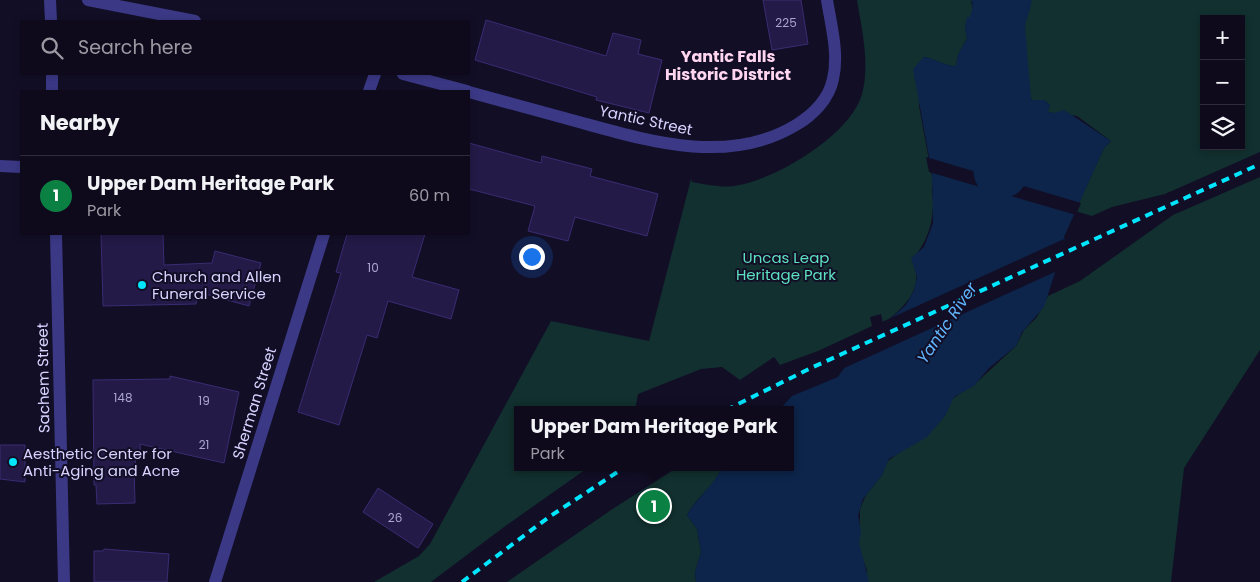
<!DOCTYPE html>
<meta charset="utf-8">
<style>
body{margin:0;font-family:Poppins,sans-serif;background:#1c1829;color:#f1f3f6}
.controls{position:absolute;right:15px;top:15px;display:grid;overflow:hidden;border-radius:0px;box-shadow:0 2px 8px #0003}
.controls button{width:45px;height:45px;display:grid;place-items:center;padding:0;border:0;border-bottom:1px solid #2e2b3b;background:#0e0a1c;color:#f1f3f6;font:25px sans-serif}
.you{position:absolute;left:531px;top:256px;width:18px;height:18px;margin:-12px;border:4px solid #fff;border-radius:50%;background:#1a73e8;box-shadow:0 0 0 8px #1a73e833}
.badge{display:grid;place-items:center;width:32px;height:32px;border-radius:50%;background:#0b8043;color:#fff;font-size:16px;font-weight:700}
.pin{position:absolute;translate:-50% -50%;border:2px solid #fff;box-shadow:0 1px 5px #0006}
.popup{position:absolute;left:514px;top:406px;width:280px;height:65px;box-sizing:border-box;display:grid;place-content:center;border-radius:0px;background:#0e0a1c;filter:drop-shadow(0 1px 4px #0005);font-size:16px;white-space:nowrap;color:#9b9aa3}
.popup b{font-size:19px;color:#f1f3f6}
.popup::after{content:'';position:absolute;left:50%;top:100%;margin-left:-10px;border:10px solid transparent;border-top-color:#0e0a1c}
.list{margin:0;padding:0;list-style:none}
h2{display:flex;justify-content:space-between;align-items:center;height:65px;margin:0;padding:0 20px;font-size:21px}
h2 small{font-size:16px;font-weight:400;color:#9b9aa3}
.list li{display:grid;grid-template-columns:32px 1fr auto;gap:15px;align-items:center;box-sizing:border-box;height:80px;padding:0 20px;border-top:1px solid #2e2b3b}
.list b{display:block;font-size:19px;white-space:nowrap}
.list p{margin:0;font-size:16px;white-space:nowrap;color:#9b9aa3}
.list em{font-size:16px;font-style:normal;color:#9b9aa3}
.icon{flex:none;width:28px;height:28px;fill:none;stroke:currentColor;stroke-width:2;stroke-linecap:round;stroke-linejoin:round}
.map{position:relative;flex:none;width:1260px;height:582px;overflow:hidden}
.search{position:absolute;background:#0e0a1c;box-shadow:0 2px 8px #0003;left:20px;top:20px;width:450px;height:55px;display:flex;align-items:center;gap:12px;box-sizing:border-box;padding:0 18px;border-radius:0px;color:#9b9aa3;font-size:19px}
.panel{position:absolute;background:#0e0a1c;box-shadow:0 2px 8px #0003;left:20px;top:90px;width:450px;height:145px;border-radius:0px}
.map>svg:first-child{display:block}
</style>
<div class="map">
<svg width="1260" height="582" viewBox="0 0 1260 582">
<rect width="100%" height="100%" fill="#120e26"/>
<g fill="#11302f" fill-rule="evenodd">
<path d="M857,0H972L971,3C976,13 971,18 965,27L967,38L958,55L956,66C945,66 936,59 924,57L919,106L933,182C930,192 934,197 933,206C932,228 926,243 912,260C926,288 903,308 883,324L881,314L870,317L872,326L818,351L780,365L774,357L740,380L722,367L701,369L638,394L635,410H518V467H589L504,527L431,582H374L419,556L430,544L551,321L649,341L691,179L692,182C705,184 721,188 734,186C774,181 851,135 862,94C870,64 862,30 857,0Z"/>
<path d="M1012,0H1260V152L1165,194L1112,207L1092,216L1075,211L1104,148L1111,141L1077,116L1047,112L1050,105L1044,100H1032L1012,70L1015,56L1009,39L1013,33L1018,31L1017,21L1020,8ZM1204,19H1241V146H1204Z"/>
<path d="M1260,177V350L1184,468L1171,582H867V571L859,546L860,509L866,495L882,475L887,462L945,416L952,399L976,383L1016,346L1024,330L1037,317L1048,296L1080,281L1173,215Z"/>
<path d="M678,467H722C715,486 696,497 687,515L697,529L701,552L695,572L696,582H507L611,510Z"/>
</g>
<path fill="#0d254b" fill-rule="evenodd" d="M972,0H1012L1020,8L1017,21L1018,31L1013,33L1009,39L1015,56L1012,70L1032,100H1044L1050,105L1048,112L1054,113L1064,110L1111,141L1104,148L1064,237L1065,241L1044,307L1022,332L1016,346L989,368L974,386L954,397L945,416L927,437L889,459L882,475L863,499L858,516L861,532L859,542L869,582H696L695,572L701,552L697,529L687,515C696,498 715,485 722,467H790V410H779L792,396L838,377L859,346L906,305L914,290L917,277L911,258L924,247L933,223L932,173L913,69L924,57C936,59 945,66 956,66L958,55L967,38L965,27L967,17H973ZM984,16L993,20L991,29L1001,48L988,63L980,46L985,43L982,30ZM994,67L1004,70L1010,90C1006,99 996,102 989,95L988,69Z"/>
<g fill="#120e26">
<path d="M926,157L1081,203L1076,215L929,172Z"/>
<path d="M1064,239L1066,244L1057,271L840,370L857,344L882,322Z"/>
</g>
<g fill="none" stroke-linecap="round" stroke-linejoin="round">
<path stroke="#0d254b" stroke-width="55" d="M1001,171L1007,143L997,22L1004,0"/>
</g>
<g fill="#231a47" stroke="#3a2c73">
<path d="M763,0H801L808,44L772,50Z"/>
<path d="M486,20L606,56L613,33L641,40L638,54L662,60L649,113L596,100L597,97L475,60Z"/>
<path d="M469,143L541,163L542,156L592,169L590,176L658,194L647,236L575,217L568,241L528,231L535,206L469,189Z"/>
<path d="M101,234H163L164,265L212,263L215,251L261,263L249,306L198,292L196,304L103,306Z"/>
<path d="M347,234H425L412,277L459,290L451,319L388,301L377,338L367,335L339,425L298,412L341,273L336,272Z"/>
<path d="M170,376L239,392L224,463L140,444L141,458H135L136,468H134L135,503L97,504L96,485H94L93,380L170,379Z"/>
<path d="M0,445H25V482L0,479Z"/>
<path d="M378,488L433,524L418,548L363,512Z"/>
<path d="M104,549L169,554L167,582H94V551H103Z"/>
</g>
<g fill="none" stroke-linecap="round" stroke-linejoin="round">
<g stroke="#3b3986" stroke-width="12">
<path d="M50,0L51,21"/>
<path d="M88,0L195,21"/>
<path d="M52,74V91"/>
<path d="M403,74L467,91"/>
<path d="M369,91L375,74"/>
<path d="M469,92C505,102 542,112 579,122C648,141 729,166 796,125C813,115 829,99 833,79C839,54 831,25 827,0"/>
<path d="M0,166L21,167"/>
<path d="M56,234L64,582"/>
<path d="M215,582L324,234"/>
</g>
<g stroke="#00e6fe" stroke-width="4" stroke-dasharray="8 6" stroke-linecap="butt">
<path d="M726,410L811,368L1260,164"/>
<path d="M462,582L549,517L625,467"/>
</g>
</g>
<g fill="#00e6fe" stroke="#120e26" stroke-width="2">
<circle cx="142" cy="285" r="5"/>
<circle cx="13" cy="462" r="5"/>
</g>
<g text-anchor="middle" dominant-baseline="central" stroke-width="4" stroke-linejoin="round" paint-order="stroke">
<g font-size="12" fill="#aba5d1">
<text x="786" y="22">225</text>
<text x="373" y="267">10</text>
<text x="123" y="397">148</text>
<text x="204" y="400">19</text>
<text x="204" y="444">21</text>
<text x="395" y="517">26</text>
</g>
<g font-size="15" fill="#d8d3ff" stroke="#120e26">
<text transform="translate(646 120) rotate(12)">Yantic Street</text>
<text transform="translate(43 378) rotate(-91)">Sachem Street</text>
<text transform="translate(254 403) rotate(-73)">Sherman Street</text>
</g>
<g font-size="15" fill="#5de2c0" stroke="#120e26">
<text x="786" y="257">Uncas Leap<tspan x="786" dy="17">Heritage Park</tspan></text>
</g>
<g font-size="15" fill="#d8d3ff" stroke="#120e26" text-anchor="start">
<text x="152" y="276">Church and Allen<tspan x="152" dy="17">Funeral Service</tspan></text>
<text x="23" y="453">Aesthetic Center for<tspan x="23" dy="17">Anti-Aging and Acne</tspan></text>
</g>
<g font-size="16" font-weight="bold" fill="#ffd5f0" stroke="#120e26">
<text x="728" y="56">Yantic Falls<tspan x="728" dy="18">Historic District</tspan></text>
</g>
<g font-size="16" font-style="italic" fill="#61b7ff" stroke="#120e26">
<text transform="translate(947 323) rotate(-56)">Yantic River</text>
</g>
</g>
</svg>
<div class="controls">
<button>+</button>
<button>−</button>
<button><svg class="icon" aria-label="layers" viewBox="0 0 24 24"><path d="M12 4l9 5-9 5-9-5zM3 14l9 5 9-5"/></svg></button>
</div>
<div class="you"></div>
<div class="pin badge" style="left:654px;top:506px">1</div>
<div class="popup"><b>Upper Dam Heritage Park</b>Park</div>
<div class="search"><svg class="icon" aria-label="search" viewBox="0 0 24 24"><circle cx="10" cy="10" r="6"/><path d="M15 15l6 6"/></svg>Search here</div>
<section class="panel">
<h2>Nearby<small></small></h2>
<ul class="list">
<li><span class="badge">1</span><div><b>Upper Dam Heritage Park</b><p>Park</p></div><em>60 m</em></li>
</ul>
</section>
</div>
